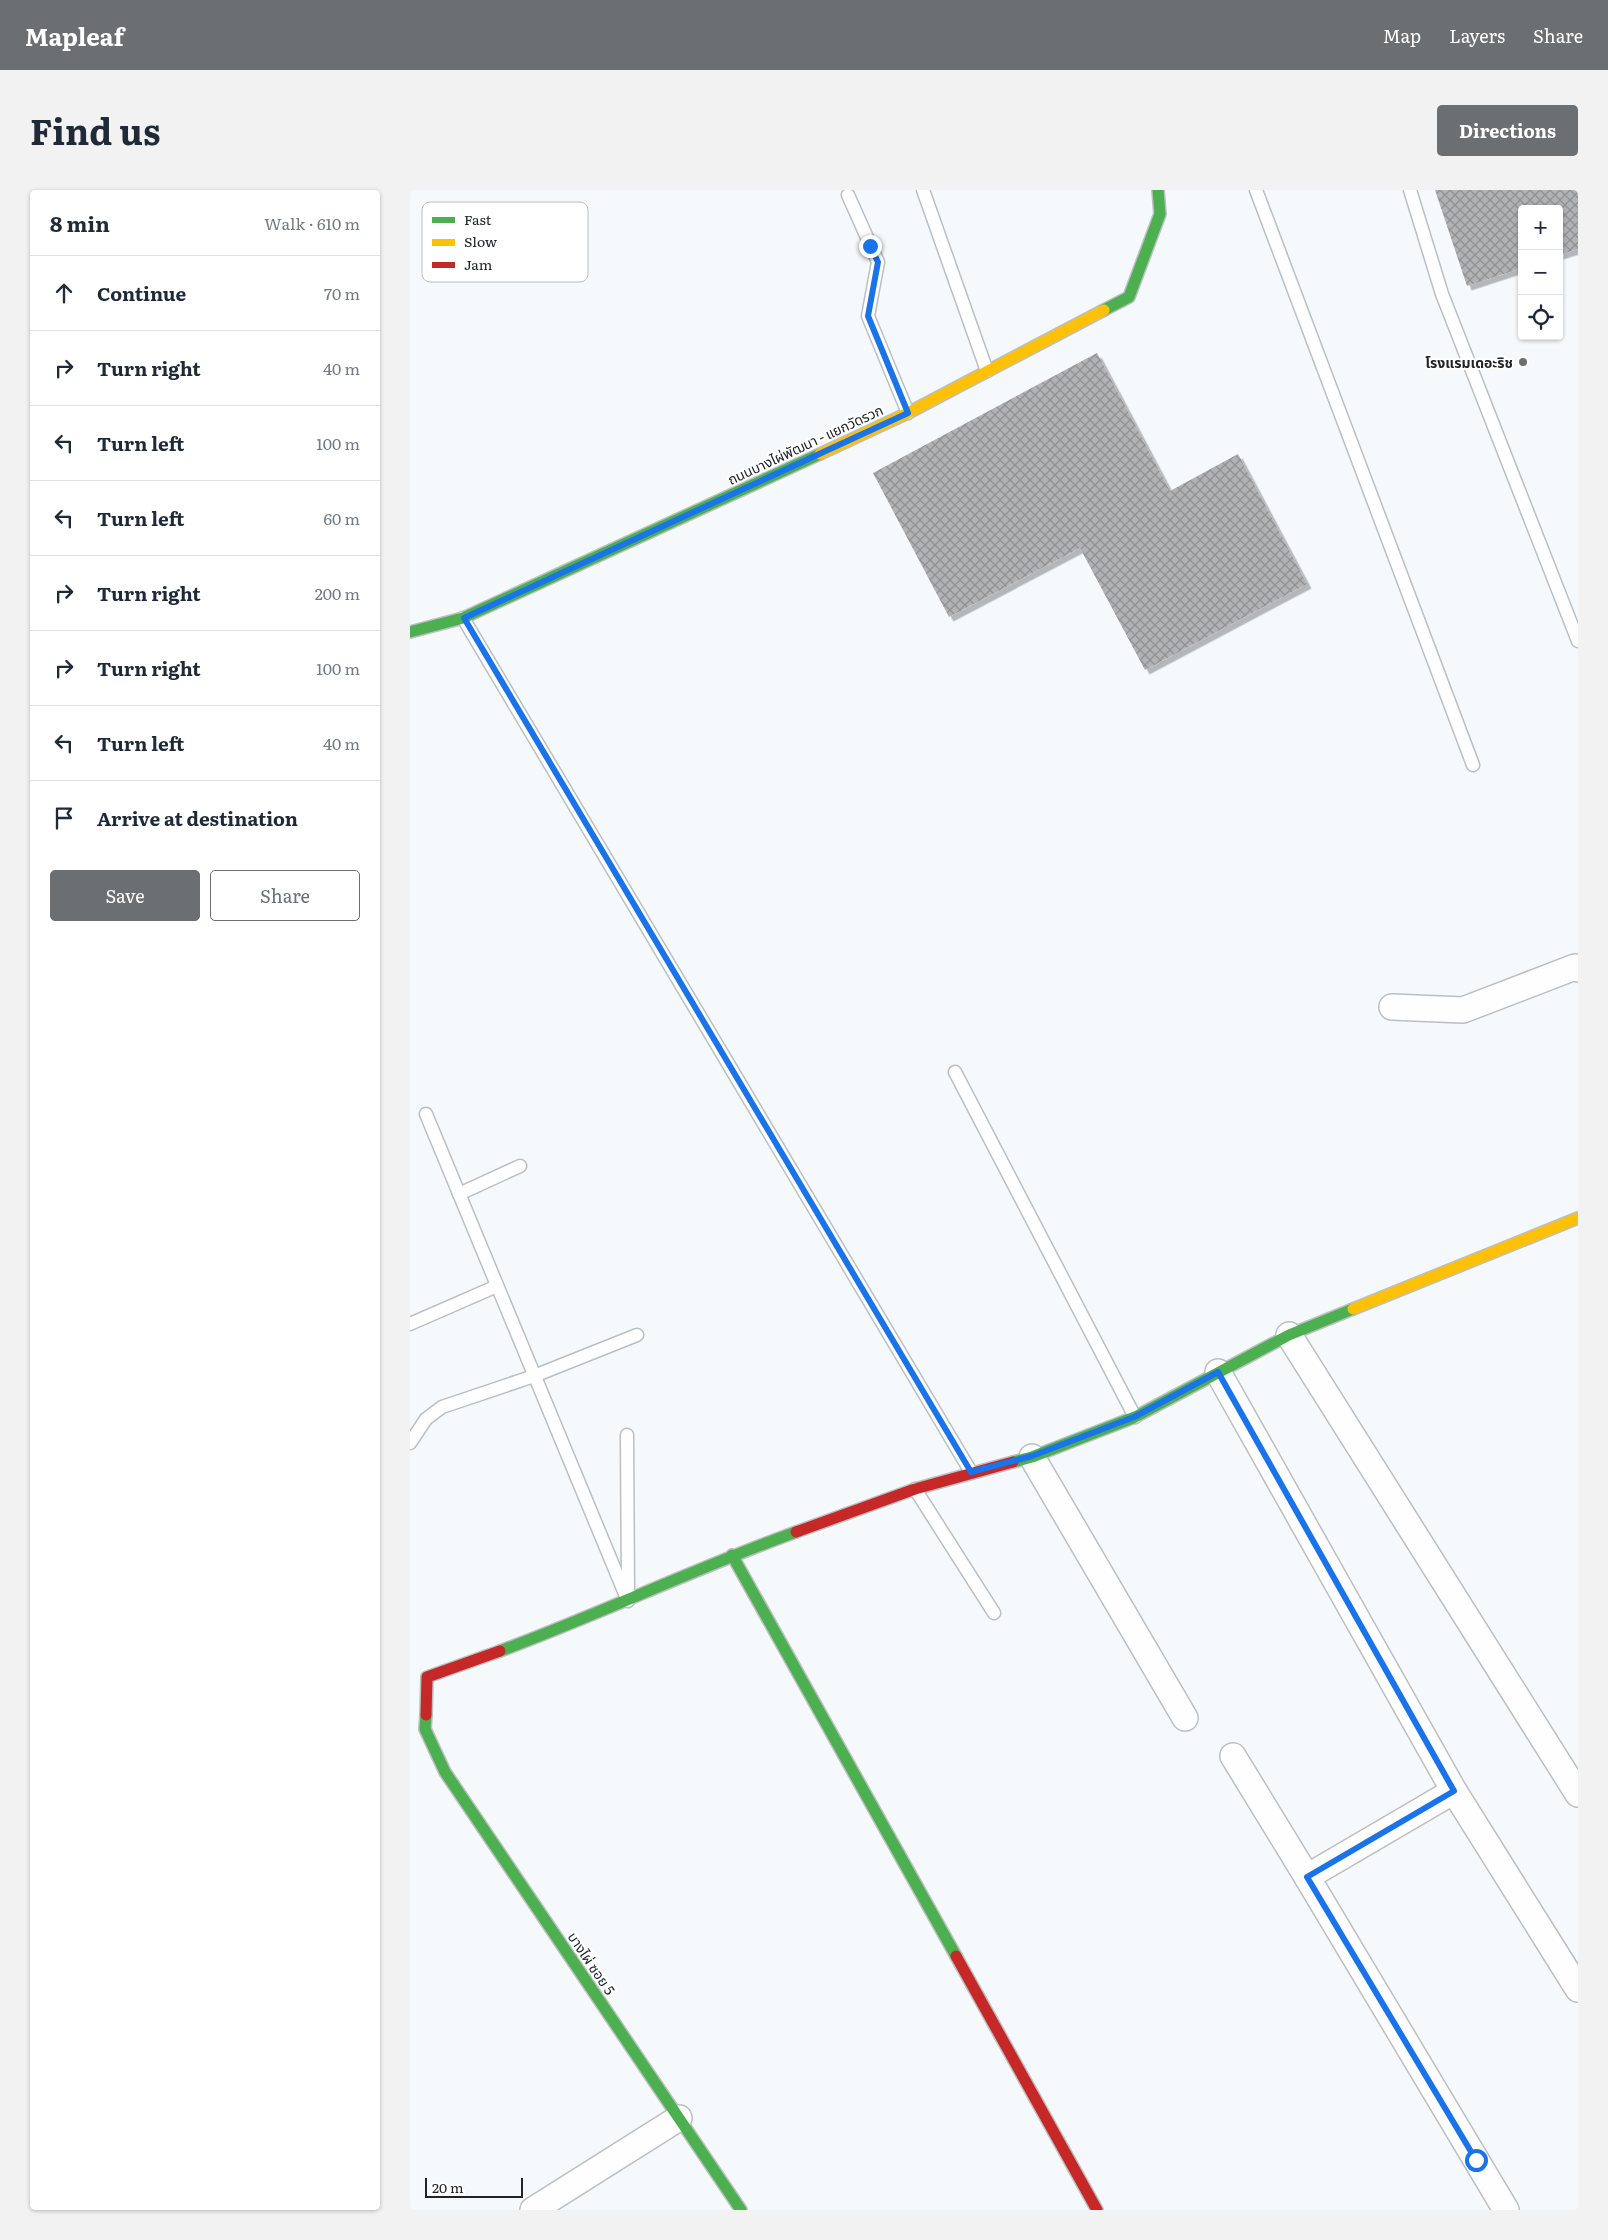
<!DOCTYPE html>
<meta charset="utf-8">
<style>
body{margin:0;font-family:Literata,"Noto Sans Thai",serif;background:#f2f2f3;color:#1f2937}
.controls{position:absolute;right:15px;top:15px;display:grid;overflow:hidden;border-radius:5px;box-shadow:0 1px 4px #0004}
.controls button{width:45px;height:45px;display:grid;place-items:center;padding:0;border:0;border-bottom:1px solid #e0e1e3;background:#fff;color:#1f2937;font:25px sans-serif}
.scale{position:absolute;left:15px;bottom:12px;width:98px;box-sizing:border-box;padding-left:5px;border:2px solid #212427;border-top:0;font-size:14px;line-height:18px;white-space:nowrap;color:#212427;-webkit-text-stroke:4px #fff;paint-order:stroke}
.stop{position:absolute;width:15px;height:15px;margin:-11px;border:4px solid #1a73e8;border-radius:50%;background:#fff}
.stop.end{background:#1a73e8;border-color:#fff;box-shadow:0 1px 5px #0008}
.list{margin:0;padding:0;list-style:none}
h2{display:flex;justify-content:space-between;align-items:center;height:65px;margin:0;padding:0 20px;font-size:21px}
h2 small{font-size:16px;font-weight:400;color:#747a83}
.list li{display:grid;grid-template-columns:32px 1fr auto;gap:15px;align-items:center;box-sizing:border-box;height:75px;padding:0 20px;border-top:1px solid #e0e1e3}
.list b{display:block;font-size:19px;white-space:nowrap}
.list em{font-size:16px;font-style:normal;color:#747a83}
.actions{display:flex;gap:10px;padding:15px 20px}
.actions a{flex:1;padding:11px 0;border:1px solid #6b6f72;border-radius:5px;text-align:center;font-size:18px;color:#6b6f72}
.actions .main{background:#6b6f72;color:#fff}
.icon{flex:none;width:28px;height:28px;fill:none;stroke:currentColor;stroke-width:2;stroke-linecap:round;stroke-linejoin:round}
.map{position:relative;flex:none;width:1168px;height:2020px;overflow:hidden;border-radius:5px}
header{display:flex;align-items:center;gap:30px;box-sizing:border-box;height:70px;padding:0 25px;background:#6b6f72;color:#fff}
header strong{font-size:24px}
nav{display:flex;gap:28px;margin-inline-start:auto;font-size:18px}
.intro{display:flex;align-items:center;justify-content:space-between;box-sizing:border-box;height:120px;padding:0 30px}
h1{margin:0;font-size:35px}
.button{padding:12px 22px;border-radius:5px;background:#6b6f72;color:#fff;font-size:18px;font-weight:700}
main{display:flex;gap:30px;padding:0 30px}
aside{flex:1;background:#fff;border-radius:5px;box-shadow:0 1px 4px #0004}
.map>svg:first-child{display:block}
</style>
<header>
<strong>Mapleaf</strong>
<nav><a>Map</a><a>Layers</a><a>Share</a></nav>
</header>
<div class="intro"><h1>Find us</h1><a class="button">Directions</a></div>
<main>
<aside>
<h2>8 min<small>Walk · 610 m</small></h2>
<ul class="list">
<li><svg class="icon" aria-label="ahead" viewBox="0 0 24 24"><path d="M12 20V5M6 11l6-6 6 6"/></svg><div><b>Continue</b></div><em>70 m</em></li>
<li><svg class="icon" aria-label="right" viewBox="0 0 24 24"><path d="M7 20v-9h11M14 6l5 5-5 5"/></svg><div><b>Turn right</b></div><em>40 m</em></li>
<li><svg class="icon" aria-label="left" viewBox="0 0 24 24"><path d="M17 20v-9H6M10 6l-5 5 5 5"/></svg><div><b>Turn left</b></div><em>100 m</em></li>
<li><svg class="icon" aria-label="left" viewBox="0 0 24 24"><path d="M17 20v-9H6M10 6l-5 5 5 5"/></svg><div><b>Turn left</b></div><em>60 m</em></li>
<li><svg class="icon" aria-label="right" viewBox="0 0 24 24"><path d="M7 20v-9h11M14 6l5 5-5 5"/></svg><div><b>Turn right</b></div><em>200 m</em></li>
<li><svg class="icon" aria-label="right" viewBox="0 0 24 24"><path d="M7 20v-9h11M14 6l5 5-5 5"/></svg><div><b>Turn right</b></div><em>100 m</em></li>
<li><svg class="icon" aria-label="left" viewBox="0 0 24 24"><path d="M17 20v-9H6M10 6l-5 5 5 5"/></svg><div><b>Turn left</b></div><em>40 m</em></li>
<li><svg class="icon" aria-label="arrive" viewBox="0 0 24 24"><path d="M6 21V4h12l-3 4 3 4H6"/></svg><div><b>Arrive at destination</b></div></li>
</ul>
<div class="actions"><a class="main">Save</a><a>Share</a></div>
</aside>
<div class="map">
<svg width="1168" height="2020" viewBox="0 0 1168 2020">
<defs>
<pattern id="building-cross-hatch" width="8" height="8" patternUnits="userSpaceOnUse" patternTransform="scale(1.25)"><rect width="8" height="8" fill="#b2b2b4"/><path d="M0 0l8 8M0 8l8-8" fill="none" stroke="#909192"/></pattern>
<filter id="shadow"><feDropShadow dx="4.5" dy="4.5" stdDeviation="0" flood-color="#0004"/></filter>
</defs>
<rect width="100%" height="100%" fill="#f5f9fc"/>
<g fill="url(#building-cross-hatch)" filter="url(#shadow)">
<path d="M1025,0H1168V59L1149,65V19H1112V78L1057,96Z"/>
<path d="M687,163L760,301L828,264L897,394L735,480L670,358L539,427L463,283Z"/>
</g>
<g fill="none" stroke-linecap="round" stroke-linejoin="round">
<defs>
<g id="lane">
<path d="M513,0L577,181"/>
<path d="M846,0L1063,575"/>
<path d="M1000,0L1032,104L1168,451"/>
<path d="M438,5L468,72L458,126L498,223"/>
<path d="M53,428L561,1282"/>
<path d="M545,882L725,1227"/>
<path d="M16,924L218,1411"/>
<path d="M49,1004L110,976"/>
<path d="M0,1134L87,1096"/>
<path d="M217,1245L218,1404"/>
<path d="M0,1253L16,1229L32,1217L124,1186L227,1145"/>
<path d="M505,1299L584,1423"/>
</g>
<g id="street">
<path d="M982,817L1053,820L1165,777L1168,779"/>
<path d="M879,1145L1168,1604"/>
<path d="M808,1182L1044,1601L1168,1799"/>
<path d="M622,1267L775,1528"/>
<path d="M823,1566L897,1687"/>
<path d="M1044,1601L897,1687L1096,2020"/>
<path d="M123,2020L269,1928"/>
</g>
<g id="fast">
<path d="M694,120L719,107L750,24L748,0"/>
<path d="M0,442L53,428L410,264"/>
<path d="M603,1272L622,1267L725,1227L879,1145L943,1119"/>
<path d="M322,1365L546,1766"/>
<path d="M90,1461C190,1424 286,1378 386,1342"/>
<path d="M16,1525L15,1539L35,1582L331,2020"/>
</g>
<g id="slow">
<path d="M410,264L498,223L694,120"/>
<path d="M943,1119L1168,1028"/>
</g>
<g id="jam">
<path d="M386,1342L505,1299L603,1272"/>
<path d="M16,1525L17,1487L90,1461"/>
<path d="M546,1766L687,2020"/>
</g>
</defs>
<use href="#lane" stroke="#bcbfc2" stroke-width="15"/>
<use href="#street" stroke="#bcbfc2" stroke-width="28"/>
<use href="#fast" stroke="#bcbfc2" stroke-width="14"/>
<use href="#slow" stroke="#bcbfc2" stroke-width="14"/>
<use href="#jam" stroke="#bcbfc2" stroke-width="14"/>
<use href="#lane" stroke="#fefeff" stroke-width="12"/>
<use href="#street" stroke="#fefeff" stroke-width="25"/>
<use href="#fast" stroke="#4caf50" stroke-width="11"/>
<use href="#slow" stroke="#ffc107" stroke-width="11"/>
<use href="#jam" stroke="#c62828" stroke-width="11"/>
</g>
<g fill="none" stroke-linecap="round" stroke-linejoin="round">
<path stroke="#1a73e8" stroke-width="6" d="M460,56L468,72L458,126L498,223L54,428L561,1282L622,1266L724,1227L808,1182L1044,1601L897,1687L1066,1970"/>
</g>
<circle fill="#6b6f72" stroke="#fff" stroke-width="2" cx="1113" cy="172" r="5"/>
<g text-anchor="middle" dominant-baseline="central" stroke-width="4" stroke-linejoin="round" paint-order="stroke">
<g font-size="14" font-weight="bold" fill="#212427" stroke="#fff" text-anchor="end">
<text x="1103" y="172">โรงแรมเดอะริช</text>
</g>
<g font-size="14" fill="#212427" stroke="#fff">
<text transform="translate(395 254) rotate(-25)">ถนนบางไผ่พัฒนา - แยกวัดรวก</text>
<text transform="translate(182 1773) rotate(56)">บางไผ่ ซอย 5</text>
</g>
</g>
<rect x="12" y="12" width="166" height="80" rx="8" fill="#fff" stroke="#bcbdbe" stroke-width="1"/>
<rect x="22" y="27" width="23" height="6" fill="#4caf50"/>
<rect x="22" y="49" width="23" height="7" fill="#ffc107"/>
<rect x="22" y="72" width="23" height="6" fill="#c62828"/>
<g font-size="14" fill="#212427">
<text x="54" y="35">Fast</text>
<text x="54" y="57">Slow</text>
<text x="54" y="80">Jam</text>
</g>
</svg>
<div class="controls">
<button>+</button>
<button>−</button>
<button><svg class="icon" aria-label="locate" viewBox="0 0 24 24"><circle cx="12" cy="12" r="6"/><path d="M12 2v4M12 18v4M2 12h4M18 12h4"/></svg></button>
</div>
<div class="scale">20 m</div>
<div class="stop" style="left:1066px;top:1970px"></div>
<div class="stop end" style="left:460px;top:56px"></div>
</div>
</main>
